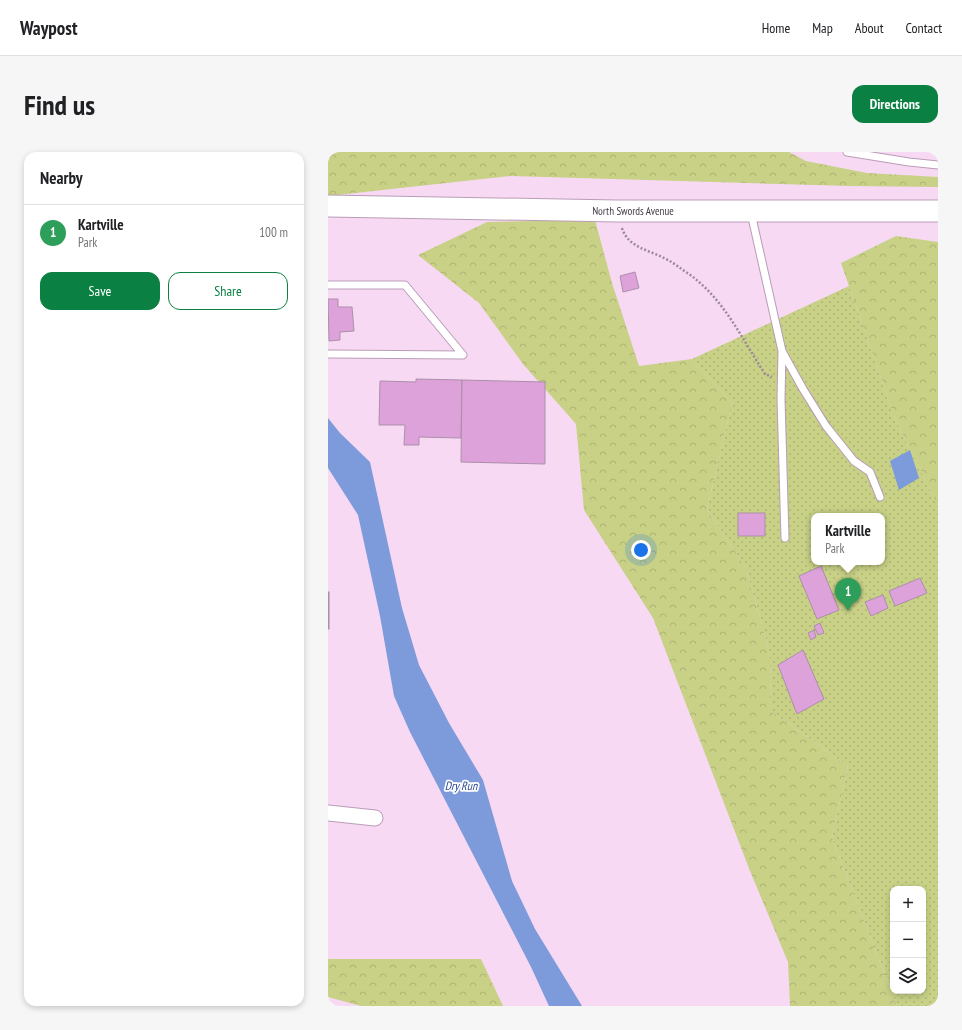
<!DOCTYPE html>
<meta charset="utf-8">
<style>
body{margin:0;font-family:"PT Sans Narrow",sans-serif;background:#f6f6f6;color:#202124}
.controls{position:absolute;right:12px;bottom:12px;display:grid;overflow:hidden;border-radius:8px;box-shadow:0 2px 6px #0003}
.controls button{width:36px;height:36px;display:grid;place-items:center;padding:0;border:0;border-bottom:1px solid #e0e0e0;background:#fff;color:#202124;font:20px sans-serif}
.you{position:absolute;left:313px;top:398px;width:14px;height:14px;margin:-10px;border:3px solid #fff;border-radius:50%;background:#1a73e8;box-shadow:0 0 0 6px #1a73e833}
.badge{display:grid;place-items:center;width:26px;height:26px;border-radius:50%;background:#0b8043;color:#fff;font-size:13px;font-weight:700}
.pin{position:absolute;translate:-50% -33px;filter:drop-shadow(0 1px 2px #0008)}
.pin::after{content:'';position:absolute;top:21px;width:14px;height:12px;background:inherit;clip-path:polygon(0 0,100% 0,50% 100%)}
.popup{position:absolute;left:483px;top:361px;width:74px;height:52px;box-sizing:border-box;display:grid;place-content:center;border-radius:8px;background:#fff;filter:drop-shadow(0 1px 3px #0005);font-size:13px;white-space:nowrap;color:#757577}
.popup b{font-size:15px;color:#202124}
.popup::after{content:'';position:absolute;left:50%;top:100%;margin-left:-8px;border:8px solid transparent;border-top-color:#fff}
.list{margin:0;padding:0;list-style:none}
h2{display:flex;justify-content:space-between;align-items:center;height:52px;margin:0;padding:0 16px;font-size:17px}
h2 small{font-size:13px;font-weight:400;color:#757577}
.list li{display:grid;grid-template-columns:26px 1fr auto;gap:12px;align-items:center;box-sizing:border-box;height:56px;padding:0 16px;border-top:1px solid #e0e0e0}
.list b{display:block;font-size:15px;white-space:nowrap}
.list p{margin:0;font-size:13px;white-space:nowrap;color:#757577}
.list em{font-size:13px;font-style:normal;color:#757577}
.actions{display:flex;gap:8px;padding:12px 16px}
.actions a{flex:1;padding:9px 0;border:1px solid #0b8043;border-radius:12px;text-align:center;font-size:14px;color:#0b8043}
.actions .main{background:#0b8043;color:#fff}
.icon{flex:none;width:22px;height:22px;fill:none;stroke:currentColor;stroke-width:2;stroke-linecap:round;stroke-linejoin:round}
.map{position:relative;flex:none;width:610px;height:854px;overflow:hidden;border-radius:12px}
header{display:flex;align-items:center;gap:24px;box-sizing:border-box;height:56px;padding:0 20px;background:#fff;border-bottom:1px solid #e0e0e0}
header strong{font-size:19px}
nav{display:flex;gap:22px;margin-inline-start:auto;font-size:14px}
.intro{display:flex;align-items:center;justify-content:space-between;box-sizing:border-box;height:96px;padding:0 24px}
h1{margin:0;font-size:28px}
.button{padding:10px 18px;border-radius:12px;background:#0b8043;color:#fff;font-size:14px;font-weight:700}
main{display:flex;gap:24px;padding:0 24px}
aside{flex:1;background:#fff;border-radius:12px;box-shadow:0 2px 6px #0003}
.map>svg:first-child{display:block}
</style>
<header>
<strong>Waypost</strong>
<nav><a>Home</a><a>Map</a><a>About</a><a>Contact</a></nav>
</header>
<div class="intro"><h1>Find us</h1><a class="button">Directions</a></div>
<main>
<aside>
<h2>Nearby<small></small></h2>
<ul class="list">
<li><span class="badge" style="background:#2e9e5b">1</span><div><b>Kartville</b><p>Park</p></div><em>100 m</em></li>
</ul>
<div class="actions"><a class="main">Save</a><a>Share</a></div>
</aside>
<div class="map">
<svg width="610" height="854" viewBox="0 0 610 854">
<defs>
<pattern id="forest-crowns" width="20" height="18" patternUnits="userSpaceOnUse"><rect width="20" height="18" fill="#c8d186"/><path d="M2 6a3 3 0 1 1 6 0M12 15a3 3 0 1 1 6 0" fill="none" stroke="#adb475"/></pattern>
<pattern id="park-dots" width="8" height="8" patternUnits="userSpaceOnUse"><rect width="8" height="8" fill="#c8d186"/><path d="M2 2h.1M6 6h.1" fill="none" stroke="#adb475" stroke-width="1.8" stroke-linecap="round"/></pattern>
</defs>
<rect width="100%" height="100%" fill="#f7d9f4"/>
<g fill="url(#forest-crowns)">
<path d="M0,0H461L478,9L539,21L610,25V35L521,34L183,24L0,44Z"/>
<path d="M267,68L284,131L311,214L364,207L404,251L379,357L418,416L442,501L443,559L520,614L504,685L569,854H462L460,810L422,719L325,466L256,358L248,272L195,212L151,151L90,103L159,70Z"/>
<path d="M568,84L610,90V354L567,267L513,111Z"/>
<path d="M0,807H153L175,854H33L0,845Z"/>
</g>
<path fill="url(#park-dots)" fill-rule="evenodd" d="M521,134L567,267L610,354V854H569L504,685L520,614L443,559L442,501L418,416L379,357L404,251L364,207ZM486,364H554V410H486ZM565,737H595V839H565Z"/>
<g fill="#7d9bdb">
<path d="M0,266L12,281L42,310L74,456L91,513L121,571L155,628L184,729L207,777L254,854H221L203,815L82,580L66,544L52,464L30,363L0,316Z"/>
<path d="M582,298L591,326L571,338L562,309Z"/>
</g>
<g fill="#dea2da" stroke="#ab8fa9">
<path d="M307,120L311,136L295,140L292,124Z"/>
<path d="M0,147H10V155H24L26,179L12,180V188L1,189Z"/>
<path d="M88,227L134,228L133,286L91,285V293H76L77,273H51L52,229L88,230Z"/>
<path d="M134,228L217,230V312L133,310Z"/>
<rect x="410" y="361" width="27" height="23"/>
<path d="M493,414L511,458L489,467L471,424Z"/>
<path d="M592,426L599,441L567,454L561,439Z"/>
<rect x="0" y="440" width="1" height="37"/>
<path d="M555,443L560,456L543,464L537,450Z"/>
<path d="M492,471L496,481L490,483L486,474Z"/>
<path d="M486,478L488,485L483,488L480,481Z"/>
<path d="M475,498L496,547L469,562L450,513Z"/>
</g>
<g fill="none" stroke-linecap="round" stroke-linejoin="round">
<defs>
<g id="lane">
<path d="M519,0L581,10L610,13"/>
<path d="M423,61L454,199L453,247L457,386"/>
<path d="M0,133H77L135,203L0,202"/>
<path d="M455,201L475,237L498,274L526,309L542,320L552,345"/>
</g>
<path id="street" d="M0,661L47,666"/>
<g id="secondary">
<path id="s1" d="M0,54L289,59H610"/>
</g>
</defs>
<use href="#lane" stroke="#b99db7" stroke-width="9"/>
<use href="#street" stroke="#b99db7" stroke-width="17"/>
<use href="#secondary" stroke="#b99db7" stroke-width="23"/>
<path stroke="#9c889a" stroke-width="2.5" stroke-dasharray="2 2" stroke-linecap="butt" d="M294,76C300,96 322,98 338,107C346,111 353,117 361,122C396,147 414,187 437,222L444,225"/>
<use href="#lane" stroke="#fff" stroke-width="7"/>
<use href="#street" stroke="#fff" stroke-width="15"/>
<use href="#secondary" stroke="#fff" stroke-width="21"/>
</g>
<g text-anchor="middle" dominant-baseline="central" stroke-width="3.5" stroke-linejoin="round" paint-order="stroke">
<g font-size="11" fill="#433842" stroke="#fff">
<text stroke="none"><textPath href="#s1" startOffset="305">North Swords Avenue</textPath></text>
</g>
<g font-size="12" font-style="italic" fill="#2d4c99" stroke="#fff">
<text x="133" y="633">Dry Run</text>
</g>
</g>
</svg>
<div class="controls">
<button>+</button>
<button>−</button>
<button><svg class="icon" aria-label="layers" viewBox="0 0 24 24"><path d="M12 4l9 5-9 5-9-5zM3 14l9 5 9-5"/></svg></button>
</div>
<div class="you"></div>
<div class="pin badge" style="left:520px;top:459px;background:#2e9e5b">1</div>
<div class="popup"><b>Kartville</b>Park</div>
</div>
</main>
